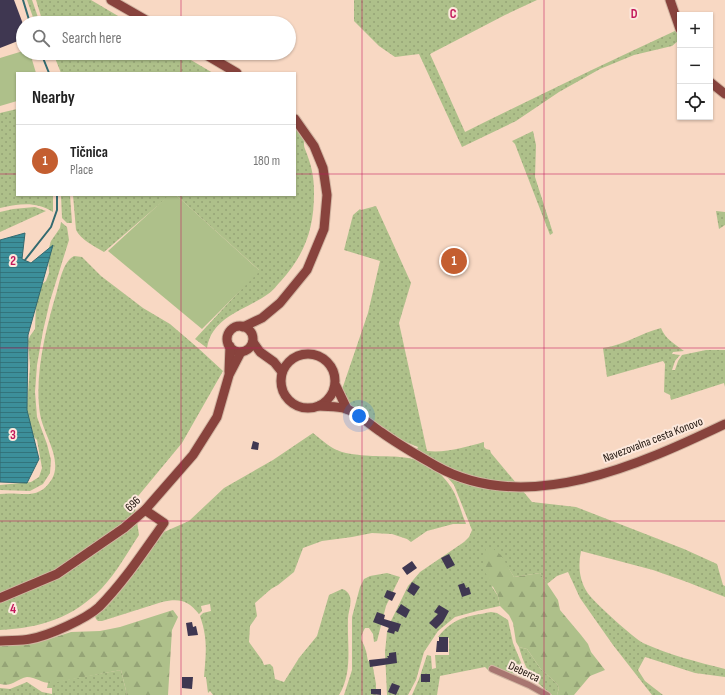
<!DOCTYPE html>
<meta charset="utf-8">
<style>
body{margin:0;font-family:"Sofia Sans Condensed",sans-serif;background:#f2f2f2;color:#222}
.controls{position:absolute;right:12px;top:12px;display:grid;overflow:hidden;border-radius:0px;box-shadow:0 1px 3px #0004}
.controls button{width:36px;height:36px;display:grid;place-items:center;padding:0;border:0;border-bottom:1px solid #e0e0e0;background:#fff;color:#222;font:20px sans-serif}
.you{position:absolute;left:359px;top:416px;width:14px;height:14px;margin:-10px;border:3px solid #fff;border-radius:50%;background:#1a73e8;box-shadow:0 0 0 6px #1a73e833}
.badge{display:grid;place-items:center;width:26px;height:26px;border-radius:50%;background:#c45e30;color:#fff;font-size:13px;font-weight:700}
.pin{position:absolute;translate:-50% -50%;border:2px solid #fff;box-shadow:0 1px 4px #0006}
.list{margin:0;padding:0;list-style:none}
h2{display:flex;justify-content:space-between;align-items:center;height:52px;margin:0;padding:0 16px;font-size:17px}
h2 small{font-size:13px;font-weight:400;color:#767676}
.list li{display:grid;grid-template-columns:26px 1fr auto;gap:12px;align-items:center;box-sizing:border-box;height:72px;padding:0 16px;border-top:1px solid #e0e0e0}
.list b{display:block;font-size:15px;white-space:nowrap}
.list p{margin:0;font-size:13px;white-space:nowrap;color:#767676}
.list em{font-size:13px;font-style:normal;color:#767676}
.icon{flex:none;width:22px;height:22px;fill:none;stroke:currentColor;stroke-width:2;stroke-linecap:round;stroke-linejoin:round}
.map{position:relative;flex:none;width:725px;height:695px;overflow:hidden}
.search{position:absolute;background:#fff;box-shadow:0 1px 3px #0004;left:16px;top:16px;width:280px;height:44px;display:flex;align-items:center;gap:10px;box-sizing:border-box;padding:0 14px;border-radius:22px;color:#767676;font-size:15px}
.panel{position:absolute;background:#fff;box-shadow:0 1px 3px #0004;left:16px;top:72px;width:280px;height:124px;border-radius:0px}
.map>svg:first-child{display:block}
</style>
<div class="map">
<svg width="725" height="695" viewBox="0 0 725 695">
<defs>
<pattern id="green-dots" width="8" height="8" patternUnits="userSpaceOnUse"><rect width="8" height="8" fill="#aec08a"/><path d="M2 2h.1M6 6h.1" fill="none" stroke="#95a476" stroke-width="1.8" stroke-linecap="round"/></pattern>
<pattern id="forest-firs" width="22" height="20" patternUnits="userSpaceOnUse"><rect width="22" height="20" fill="#aec08a"/><path d="M5 1l3.5 6h-7zM16 11l3.5 6h-7z" fill="#95a476"/></pattern>
<pattern id="water-rules" width="6" height="5" patternUnits="userSpaceOnUse"><rect width="6" height="5" fill="#3c8f9a"/><path d="M0 2.5h6" fill="none" stroke="#32747c"/></pattern>
</defs>
<rect width="100%" height="100%" fill="#f8d8c3"/>
<g fill="url(#green-dots)">
<path d="M27,0H32L40,23H35Z"/>
<path d="M36,0H91L130,23H43Z"/>
<path d="M354,0H537L505,15L430,54L465,132C535,97 606,63 677,30L678,41L672,46L634,55L600,69L559,92L516,121L462,147L419,54L395,57L379,46L354,21Z"/>
<path d="M53,53H179L213,73H61Z"/>
<path d="M17,109V195H53V212C35,201 20,204 0,208V113Z"/>
<path d="M295,128C297,130 301,134 303,137C305,140 303,145 305,149C311,164 314,175 314,193C314,229 305,254 281,281C277,285 273,291 268,294C246,310 212,316 207,348L195,339L259,270L176,195H295Z"/>
<path d="M533,131L536,145L535,177L553,233L550,235L518,152L515,144L512,141Z"/>
<path d="M61,195H70L72,223H67L62,218Z"/>
<path d="M73,195H170L104,252C94,246 81,240 76,230Z"/>
<path d="M376,206L411,283L399,323L427,451C447,453 466,447 484,442V447L486,449L490,450L491,453L532,502L576,507L684,549L717,564L723,585L725,586V597L687,582L653,570L581,551C578,565 579,579 587,592C591,600 635,639 643,643C670,655 697,662 725,669V677L695,673L645,657L638,670L645,681L663,695H652L613,645L580,598L568,572L557,576L547,584L540,573L514,577L509,569L492,587L498,596L500,606L477,611L455,617L438,631L424,652L416,680L408,695H387L385,652L387,632L390,623L408,586L420,572L464,542L469,537L472,530L454,485L442,471L414,455L418,447L368,427L336,407L368,313L380,261L344,250L353,215L360,209L361,210Z"/>
<path d="M35,207L46,211L0,232V212L13,209Z"/>
<path d="M716,211L725,212V225L719,229Z"/>
<path d="M61,222L67,227L69,240L50,301L43,331L37,365L35,392L37,417L47,444L51,460L50,473L43,484L30,491L0,490V485L31,482L39,477L42,468L37,440L29,432L26,418L30,366L28,341L30,336L35,329L36,305L41,285L46,281L49,273L48,251L51,241L60,228Z"/>
<path d="M74,256L82,257L101,276L143,308L170,324L198,348L223,371L182,443L134,501L139,535C127,553 117,572 102,588C73,618 40,628 0,630V494C21,491 38,502 52,479C63,459 43,434 40,414C34,375 46,328 57,291C60,280 63,262 74,256Z"/>
<path d="M661,328C665,339 675,344 684,351L673,352L672,354L680,355L675,361L672,370H675L678,361L682,355L706,350H725V387L724,383L671,400L670,395L664,392L665,364L663,361L607,377L603,348C625,345 641,333 661,328Z"/>
<path d="M313,433C322,440 331,449 342,452C384,463 422,443 451,487C458,498 461,512 466,524H453L427,531L411,542L407,539L392,534L372,533L352,537L322,541L303,548L294,572L278,585L271,589L255,603L257,616L250,626L249,642L262,660L264,665L270,664L273,667L275,679L284,682L299,658L317,636L329,595L342,589C346,590 349,593 350,597C352,604 348,612 348,619C347,644 353,673 339,695H213L210,691L208,693L206,677H204C206,653 208,639 200,616L203,613L211,611L210,604L201,606L202,611L199,614C188,600 179,598 162,602L102,621H98L96,619L95,616L115,597L133,574L142,559L164,532L189,521L224,488L273,460Z"/>
<path d="M387,573L400,577L386,606L377,641L374,642L373,634L369,628H365C358,641 363,639 366,651C367,654 367,658 368,661L372,662L376,684V695H344L352,670V617L360,587L364,579L370,576Z"/>
<path d="M491,612L497,613L508,620L513,643L527,677V678C514,673 504,670 490,672L485,667L440,676L437,695H412L419,679L427,655L431,656L432,669L436,668L435,655H449V638L438,637C455,616 467,617 491,612Z"/>
<path d="M519,647L527,649L540,668L557,684L559,688L557,695H552C532,679 526,672 519,647Z"/>
<path d="M121,670L127,695H0V688L10,689L27,682L42,692L52,694V688H47L48,683Z"/>
</g>
<g fill="url(#forest-firs)">
<path d="M492,548L501,555L514,577L540,573L558,600L560,610L581,635L588,644L591,652L605,670L590,676L574,695H557L559,688L557,684L540,668L527,649L519,647L516,642L513,623L509,615L500,606L498,596L485,572L483,557L486,549Z"/>
<path d="M173,610L178,617L172,630L168,695H127L121,670L52,683C43,684 36,677 27,677C16,679 13,687 0,684V646L37,643L71,632L100,631L120,627Z"/>
</g>
<g fill="#aec08a">
<path d="M23,51V53H30L36,73H17V101L0,106V58Z"/>
<path d="M169,195H176L260,271L202,329L108,251Z"/>
</g>
<path fill="url(#water-rules)" stroke="#336a70" d="M25,233L22,259L31,263L53,245L28,335L27,410L39,459L27,483L0,482V240Z"/>
<g fill="none" stroke-linecap="round" stroke-linejoin="round">
<g stroke="#336a70" stroke-width="2">
<path d="M23,0L30,23"/>
<path d="M41,53L49,73"/>
<path d="M25,260L51,227L57,210V195"/>
</g>
</g>
<g fill="#3f3751">
<path d="M0,0H14L23,24V39L0,48Z"/>
<path d="M253,441L259,443L258,450L251,449Z"/>
<path d="M449,554L455,565L447,569L441,558Z"/>
<path d="M412,561L417,568L407,575L402,568Z"/>
<path d="M412,582L420,587L414,596L407,591Z"/>
<path d="M464,583L466,588L469,587L471,594L462,597L458,585Z"/>
<path d="M387,590L396,593L392,601L384,597Z"/>
<path d="M401,604L410,610L406,618L396,612Z"/>
<path d="M439,605L449,611L443,622L436,629L429,623L438,614L434,612Z"/>
<path d="M377,612L385,615L384,619L401,624L398,632L395,631L394,634L387,632L389,628L373,622Z"/>
<path d="M192,622L193,627L196,626L198,635L188,636L186,623Z"/>
<path d="M439,637H448V652H436L437,641H439Z"/>
<path d="M396,652L397,663L370,667L369,660L388,658L387,656H389V653Z"/>
<rect x="421" y="674" width="9" height="8"/>
<path d="M182,677H193L192,689L182,688Z"/>
<path d="M392,683L400,686L396,695L388,692Z"/>
<path d="M371,689H381V695L371,694Z"/>
</g>
<g fill="none" stroke-linecap="round" stroke-linejoin="round">
<defs>
<path id="street" d="M492,669L529,685L547,695"/>
<g id="secondary">
<path d="M111,0L151,23"/>
<path d="M670,0L680,29"/>
<path d="M203,53L237,73"/>
<path d="M710,82L725,94"/>
<circle cx="240" cy="339" r="13"/>
<path d="M243,327L262,318L280,303L307,270L324,229L327,195L323,168L314,146L295,119"/>
<path d="M253,342L260,352L274,362L282,372"/>
<circle cx="308" cy="381" r="27"/>
<path d="M229,372L230,346"/>
<path d="M336,386L347,409"/>
<path d="M319,406C328,407 338,406 346,409C355,411 373,427 381,432C399,445 417,455 436,466C526,517 641,464 725,424"/>
<path d="M0,598L57,574L124,528L145,510L193,455L217,417L229,375L241,352"/>
<path d="M0,641C10,640 21,641 30,639C48,636 86,619 99,607C124,582 144,551 164,523L145,510"/>
</g>
</defs>
<use href="#street" stroke="#d1b5a2" stroke-width="8"/>
<use href="#secondary" stroke="#d1b5a2" stroke-width="11"/>
<use href="#street" stroke="#a87671" stroke-width="6"/>
<use href="#secondary" stroke="#88433d" stroke-width="9"/>
</g>
<path fill="none" stroke="#c2185b" stroke-width="1" stroke-opacity="0.55" d="M181,0V23M362,0V695M544,0V695M181,53V73M0,174H17M295,174H725M181,195V695M0,348H725M0,521H725"/>
<g text-anchor="middle" dominant-baseline="central" stroke-width="4" stroke-linejoin="round" paint-order="stroke">
<g font-size="12" fill="#1f140d" stroke="#fce8dc">
<text transform="translate(653 440) rotate(-21)">Navezovalna cesta Konovo</text>
<text transform="translate(133 504) rotate(-43)">696</text>
<text transform="translate(524 672) rotate(25)">Deberca</text>
</g>
</g>
<g font-size="13" text-anchor="middle" font-weight="bold" fill="#c2185b" stroke="#fce8dc" stroke-width="4" stroke-linejoin="round" paint-order="stroke">
<text x="453" y="18">C</text>
<text x="634" y="18">D</text>
<text x="13" y="265">2</text>
<text x="13" y="439">3</text>
<text x="13" y="613">4</text>
</g>
</svg>
<div class="controls">
<button>+</button>
<button>−</button>
<button><svg class="icon" aria-label="locate" viewBox="0 0 24 24"><circle cx="12" cy="12" r="6"/><path d="M12 2v4M12 18v4M2 12h4M18 12h4"/></svg></button>
</div>
<div class="you"></div>
<div class="pin badge" style="left:454px;top:261px">1</div>
<div class="search"><svg class="icon" aria-label="search" viewBox="0 0 24 24"><circle cx="10" cy="10" r="6"/><path d="M15 15l6 6"/></svg>Search here</div>
<section class="panel">
<h2>Nearby<small></small></h2>
<ul class="list">
<li><span class="badge">1</span><div><b>Tičnica</b><p>Place</p></div><em>180 m</em></li>
</ul>
</section>
</div>
